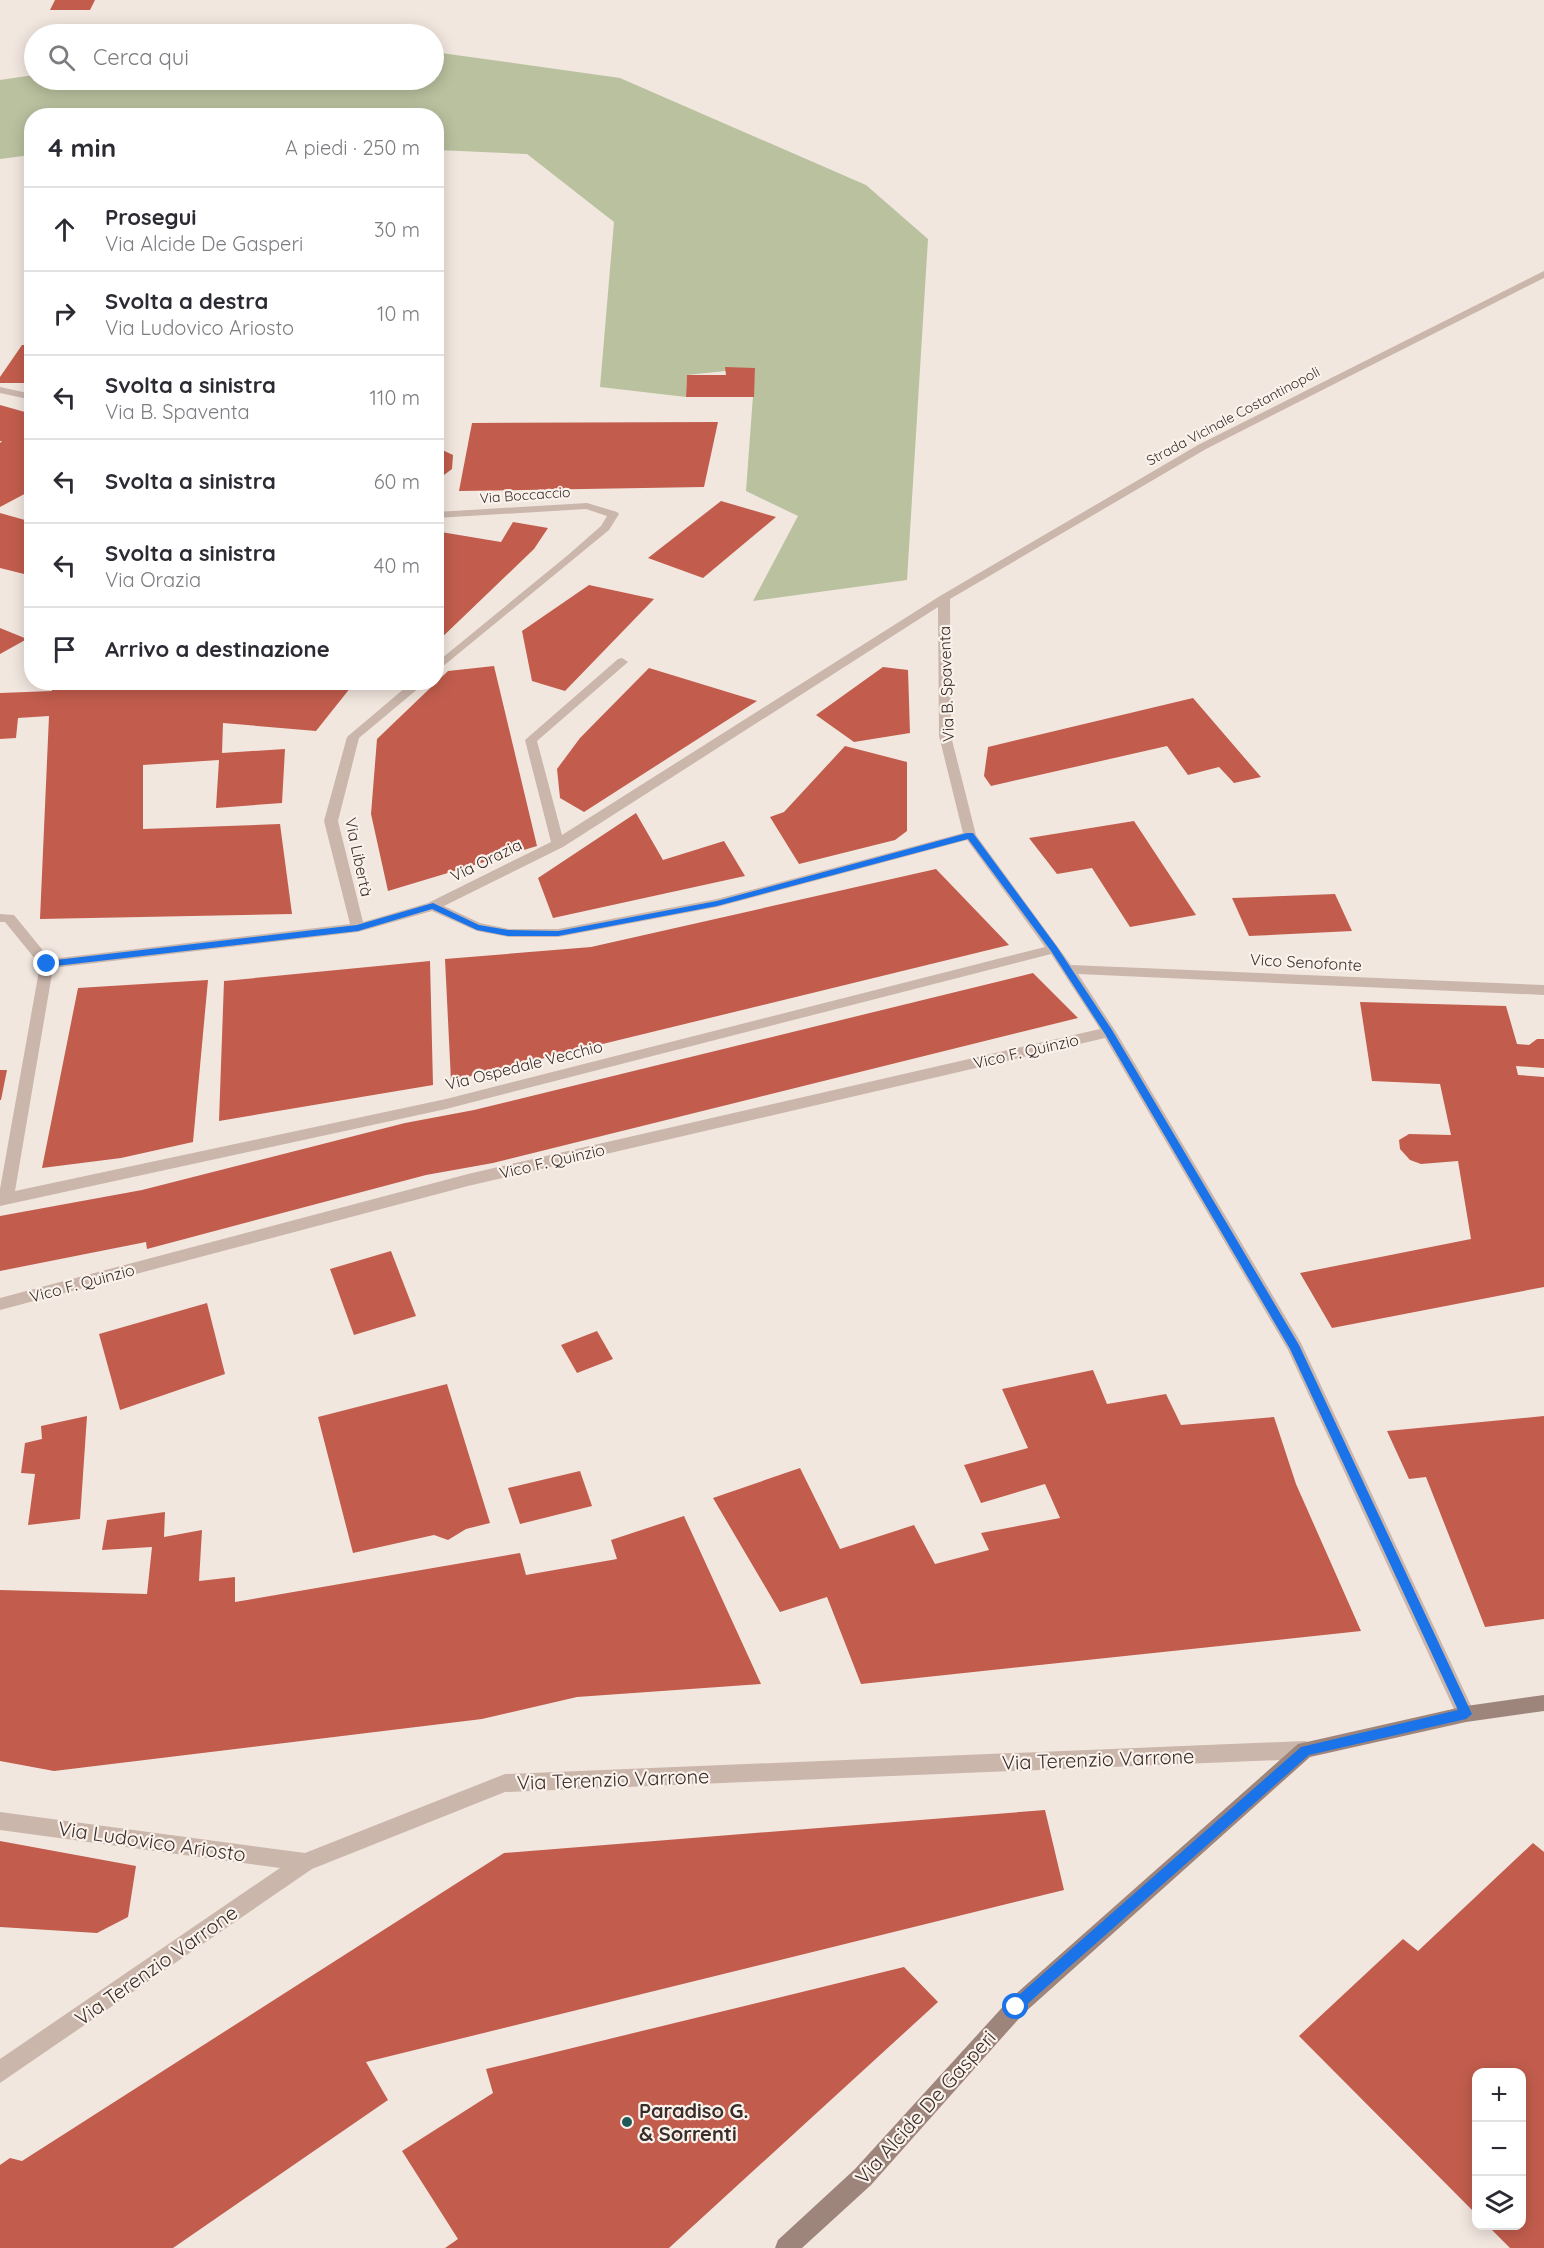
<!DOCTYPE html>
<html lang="it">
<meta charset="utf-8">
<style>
body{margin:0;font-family:Quicksand,sans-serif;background:#f7f7f7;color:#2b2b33}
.controls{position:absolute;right:18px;bottom:18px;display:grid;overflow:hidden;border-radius:12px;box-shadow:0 3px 15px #0003}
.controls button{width:54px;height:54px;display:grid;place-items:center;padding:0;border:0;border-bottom:2px solid #e1e1e2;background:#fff;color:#2b2b33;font:30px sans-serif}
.stop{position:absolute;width:18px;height:18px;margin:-14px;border:4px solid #1a73e8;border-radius:50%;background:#fff}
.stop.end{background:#1a73e8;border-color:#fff;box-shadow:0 2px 6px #0008}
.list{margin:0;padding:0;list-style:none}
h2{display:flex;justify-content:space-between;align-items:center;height:78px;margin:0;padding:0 24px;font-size:26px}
h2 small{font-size:20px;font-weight:400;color:#7c7c81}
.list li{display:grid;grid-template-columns:39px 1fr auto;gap:18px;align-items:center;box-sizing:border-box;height:84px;padding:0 24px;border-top:2px solid #e1e1e2}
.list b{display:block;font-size:22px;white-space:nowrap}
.list p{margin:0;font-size:20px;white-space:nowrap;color:#7c7c81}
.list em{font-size:20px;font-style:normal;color:#7c7c81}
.icon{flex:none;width:33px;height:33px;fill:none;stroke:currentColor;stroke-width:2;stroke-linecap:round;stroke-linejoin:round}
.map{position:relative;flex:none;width:1544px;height:2248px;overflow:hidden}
.search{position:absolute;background:#fff;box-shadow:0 3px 15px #0003;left:24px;top:24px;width:420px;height:66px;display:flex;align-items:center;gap:15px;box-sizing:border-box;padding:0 21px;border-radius:33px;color:#7c7c81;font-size:22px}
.panel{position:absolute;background:#fff;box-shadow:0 3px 15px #0003;left:24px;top:108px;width:420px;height:582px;border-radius:24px}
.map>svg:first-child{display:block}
</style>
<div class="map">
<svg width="1544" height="2248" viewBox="0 0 1544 2248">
<rect width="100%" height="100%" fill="#f2e7df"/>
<path fill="#b9c19f" d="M434,52L620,78L866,185L928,239L907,580L753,601L798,516L746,491L755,368L687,375L686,397L600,387L614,222L527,154L437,150L436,116H32L31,155L0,159V80L34,75V80H434Z"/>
<g fill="#c25d4d">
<path d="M55,0H95L90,10H50Z"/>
<path d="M22,345H32V383H0V377Z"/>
<path d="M725,367L755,368L754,397H686L687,375H726Z"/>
<path d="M0,405L32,414V490L0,507V443L2,441H0Z"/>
<path d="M718,422L704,487L459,491L472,423Z"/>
<path d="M436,447L453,455L452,469L436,481Z"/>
<path d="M721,501L776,517L703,578L648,558Z"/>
<path d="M0,513L32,522V576L0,568Z"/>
<path d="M513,522L548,528L534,549L436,643V538L441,532L501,542Z"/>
<path d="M589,585L654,599L565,691L532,681L522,631Z"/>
<path d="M0,628L27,639L0,654Z"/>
<path d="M494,666L537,846L388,891L371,814L377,739L448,671Z"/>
<path d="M883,667L908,670L910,733L854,742L816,715Z"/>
<path d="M649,668L757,701L584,812L560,798L557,769L580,738Z"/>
<path d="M51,682H355L316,731L223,723L222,753L285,749L282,803L216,808L219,760L143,765V829L280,824L292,914L40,919L49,716L18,718L16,738L0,739V693L52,691Z"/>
<path d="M1193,698L1261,777L1234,783L1219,767L1188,775L1167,746L991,786L984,776L988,747Z"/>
<path d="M845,746L907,762V831L895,840L799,864L770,817L784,812Z"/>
<path d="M636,813L663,860L724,841L745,876L553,918L538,878Z"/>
<path d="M1134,821L1196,915L1130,927L1092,868L1057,874L1029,838Z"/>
<path d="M936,869L1009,945L451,1081L445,959L591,947Z"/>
<path d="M1335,894L1352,931L1249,936L1232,898Z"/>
<path d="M430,961L433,1085L219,1121L224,981Z"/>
<path d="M1033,973L1078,1018L493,1163L426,1175L147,1249L146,1242L0,1271V1216L142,1190L405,1123L474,1110Z"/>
<path d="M208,980L193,1142L121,1158L42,1168L78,988Z"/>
<path d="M1360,1002L1506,1006L1517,1044L1529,1045L1537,1039H1544V1068L1516,1066L1518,1075L1544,1077V1287L1332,1328L1300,1273L1471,1239L1458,1161L1421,1164L1410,1160L1400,1149L1399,1140L1409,1134L1451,1135L1440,1084L1372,1081Z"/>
<path d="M0,1070H7L1,1100H0Z"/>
<path d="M391,1251L416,1316L354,1335L330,1269Z"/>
<path d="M207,1303L225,1374L120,1410L99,1334Z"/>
<path d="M597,1331L613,1359L577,1373L561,1345Z"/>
<path d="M1093,1370L1107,1404L1166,1394L1181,1425L1274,1417L1296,1484L1361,1631L861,1684L827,1597L780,1612L713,1498L800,1468L840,1549L914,1525L935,1564L989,1550L981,1533L1060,1518L1045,1484L981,1503L964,1465L1028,1448L1002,1389Z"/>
<path d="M447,1384L490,1523L466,1529L448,1540L434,1535L353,1553L318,1417Z"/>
<path d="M87,1416L80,1519L28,1525L35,1474L21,1473L25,1443L42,1439L41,1426Z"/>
<path d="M1544,1416V1619L1485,1627L1426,1477L1409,1479L1387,1431Z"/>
<path d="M580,1471L592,1506L520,1524L508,1488Z"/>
<path d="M165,1512L164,1537L202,1530L199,1581L235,1577V1602L520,1553L526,1575L617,1559L611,1540L684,1516L761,1684L577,1697L482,1719L54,1771L0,1761V1590L147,1594L152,1547L102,1550L107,1520Z"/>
<path d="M1045,1810L1064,1890L366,2062L388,2100L173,2248H0V2165L10,2158L22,2161L504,1853Z"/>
<path d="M0,1841L136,1866L128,1917L97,1933L0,1927Z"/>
<path d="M1533,1843L1544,1852V2248H1510L1488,2226H1522V2072H1476V2214L1299,2036L1403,1939L1418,1951Z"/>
<path d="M904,1967L938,2002L669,2248H445L458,2239L402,2151L493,2093L486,2069Z"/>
</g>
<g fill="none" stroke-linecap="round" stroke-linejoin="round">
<g fill="#cab6ab" fill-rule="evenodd">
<path d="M1544,271V278L1206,449L950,599L951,736L976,835L1071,965L1544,985V995L1078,974L1116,1032L1301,1343L1475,1714L1473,1720L1466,1722L1459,1720L1288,1350L1105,1038L468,1186L0,1310V1298L468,1174L1100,1029L1051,954L446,1109L0,1206V1189L40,965L5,922H0V914L14,915L50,959L350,924L324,821L347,737L412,682H426L359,738L338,821L363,922L428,903L551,842L525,740L618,659L622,658L628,662L537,741L562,835L940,596L1198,445ZM938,607L939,736L963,833L717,899L558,929H509L480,923L444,906L563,847ZM967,840L1045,947L446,1099L15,1191L53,968L358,932L432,911L477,931L509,937H558L717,907Z"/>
<path d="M0,387L32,394V400L0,393Z"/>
<path d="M587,503L617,512L619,514L609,530L436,672V663L568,555L601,526L607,516L586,509L436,518V512Z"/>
<path d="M1305,1741L1312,1744L1315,1750L1312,1756L1305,1759L505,1792L312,1869L0,2083V2059L280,1868L0,1830V1812L305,1853L505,1774Z"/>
</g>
<path fill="#9e857c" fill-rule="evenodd" d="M1544,1695V1711L1466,1722L1310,1757L1023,2014L871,2185L802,2248H775L778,2240L855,2169L1009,2000L1298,1744L1466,1706Z"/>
</g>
<path fill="#1a73e8" d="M967,833H973L1057,947L1112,1030L1299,1345L1472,1714L1466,1719L1309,1755L1016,2014L1011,2012V2002L1301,1747L1458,1710L1290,1349L1105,1034L1051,951L968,839L717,906L558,936H508L477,930L432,909L358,931L47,967L43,964L47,961L357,925L433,903L479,925L508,930L558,931L717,901Z"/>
<circle fill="#205957" stroke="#faf2eb" stroke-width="2" cx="627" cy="2122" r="6"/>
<g text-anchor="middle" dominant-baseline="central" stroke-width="4.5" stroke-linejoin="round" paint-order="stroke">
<g font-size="14" fill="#382d2a" stroke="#faf2eb">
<text transform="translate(1233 416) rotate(-28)">Strada Vicinale Costantinopoli</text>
<text transform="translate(525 495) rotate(-4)">Via Boccaccio</text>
</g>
<g font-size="16" fill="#382d2a" stroke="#faf2eb">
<text transform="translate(946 684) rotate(-92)">Via B. Spaventa</text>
<text transform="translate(359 857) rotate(78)">Via Libertà</text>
<text transform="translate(486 860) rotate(-26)">Via Orazia</text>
<text transform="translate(1306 962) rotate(3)">Vico Senofonte</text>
<text transform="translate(1026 1051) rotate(-13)">Vico F. Quinzio</text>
<text transform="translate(524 1065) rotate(-14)">Via Ospedale Vecchio</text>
<text transform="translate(552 1161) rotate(-13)">Vico F. Quinzio</text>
<text transform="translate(82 1283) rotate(-15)">Vico F. Quinzio</text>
</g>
<g font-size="20" fill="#382d2a" stroke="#faf2eb">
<text transform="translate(1098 1759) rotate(-2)">Via Terenzio Varrone</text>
<text transform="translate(613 1779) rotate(-2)">Via Terenzio Varrone</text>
<text transform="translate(152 1841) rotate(8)">Via Ludovico Ariosto</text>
<text transform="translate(156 1965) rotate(-35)">Via Terenzio Varrone</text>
<text transform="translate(925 2107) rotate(-48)">Via Alcide De Gasperi</text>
</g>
<g font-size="20" font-weight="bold" fill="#382d2a" stroke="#faf2eb" text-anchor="start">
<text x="639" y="2110">Paradiso G.<tspan x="639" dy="23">&amp; Sorrenti</tspan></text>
</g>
</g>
</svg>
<div class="controls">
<button>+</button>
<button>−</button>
<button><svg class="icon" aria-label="layers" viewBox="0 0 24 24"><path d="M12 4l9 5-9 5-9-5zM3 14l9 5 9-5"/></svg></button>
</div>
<div class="stop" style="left:1016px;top:2007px"></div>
<div class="stop end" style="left:47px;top:964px"></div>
<div class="search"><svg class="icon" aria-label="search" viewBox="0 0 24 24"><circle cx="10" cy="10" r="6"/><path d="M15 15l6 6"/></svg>Cerca qui</div>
<section class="panel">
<h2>4 min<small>A piedi · 250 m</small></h2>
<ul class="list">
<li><svg class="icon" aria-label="ahead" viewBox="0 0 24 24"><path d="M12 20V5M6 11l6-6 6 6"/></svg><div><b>Prosegui</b><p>Via Alcide De Gasperi</p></div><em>30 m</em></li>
<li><svg class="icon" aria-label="right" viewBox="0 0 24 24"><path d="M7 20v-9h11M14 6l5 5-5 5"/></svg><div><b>Svolta a destra</b><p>Via Ludovico Ariosto</p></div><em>10 m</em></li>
<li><svg class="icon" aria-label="left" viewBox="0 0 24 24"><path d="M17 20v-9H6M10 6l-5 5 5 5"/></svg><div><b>Svolta a sinistra</b><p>Via B. Spaventa</p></div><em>110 m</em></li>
<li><svg class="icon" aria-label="left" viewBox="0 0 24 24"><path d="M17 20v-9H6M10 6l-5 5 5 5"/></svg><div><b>Svolta a sinistra</b></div><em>60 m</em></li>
<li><svg class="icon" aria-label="left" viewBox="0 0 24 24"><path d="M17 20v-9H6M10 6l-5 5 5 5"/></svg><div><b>Svolta a sinistra</b><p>Via Orazia</p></div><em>40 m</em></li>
<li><svg class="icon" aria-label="arrive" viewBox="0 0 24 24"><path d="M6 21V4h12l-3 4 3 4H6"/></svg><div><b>Arrivo a destinazione</b></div></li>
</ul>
</section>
</div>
